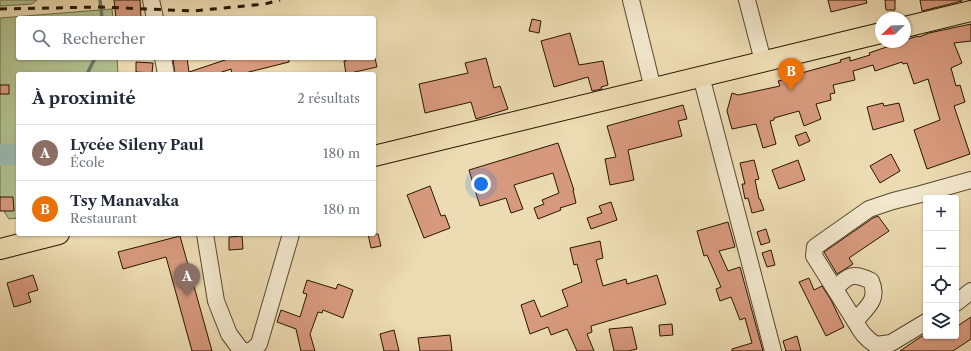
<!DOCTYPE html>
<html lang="fr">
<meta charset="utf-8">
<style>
body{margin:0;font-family:"Libre Caslon Text",serif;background:#f2f2f3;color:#1f2937}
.controls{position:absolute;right:12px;bottom:12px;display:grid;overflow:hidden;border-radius:4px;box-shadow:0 1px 3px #0004}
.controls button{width:36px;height:36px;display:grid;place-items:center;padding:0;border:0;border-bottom:1px solid #e0e1e3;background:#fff;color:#1f2937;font:20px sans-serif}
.compass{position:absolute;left:875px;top:12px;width:36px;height:36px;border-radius:50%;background:#fff;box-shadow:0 1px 3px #0004;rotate:247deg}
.you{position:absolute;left:481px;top:184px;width:14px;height:14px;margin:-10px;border:3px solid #fff;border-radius:50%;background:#1a73e8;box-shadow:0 0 0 6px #1a73e833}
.badge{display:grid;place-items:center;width:26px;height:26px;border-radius:50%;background:#8f2418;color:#fff;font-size:13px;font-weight:700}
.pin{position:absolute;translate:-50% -33px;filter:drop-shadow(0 1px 2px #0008)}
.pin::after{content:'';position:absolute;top:21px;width:14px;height:12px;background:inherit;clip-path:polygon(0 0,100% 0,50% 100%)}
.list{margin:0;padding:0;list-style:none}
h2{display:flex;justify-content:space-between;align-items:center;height:52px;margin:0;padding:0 16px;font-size:17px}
h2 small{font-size:13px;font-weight:400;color:#747a83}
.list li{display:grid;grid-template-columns:26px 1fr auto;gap:12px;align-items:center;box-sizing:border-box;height:56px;padding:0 16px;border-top:1px solid #e0e1e3}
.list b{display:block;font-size:15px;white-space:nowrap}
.list p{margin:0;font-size:13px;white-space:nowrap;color:#747a83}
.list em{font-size:13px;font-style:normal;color:#747a83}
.icon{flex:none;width:22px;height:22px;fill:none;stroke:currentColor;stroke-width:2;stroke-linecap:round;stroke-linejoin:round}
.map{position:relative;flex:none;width:971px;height:351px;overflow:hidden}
.search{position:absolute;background:#fff;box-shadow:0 1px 3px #0004;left:16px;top:16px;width:360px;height:44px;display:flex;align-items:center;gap:10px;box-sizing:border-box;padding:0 14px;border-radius:4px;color:#747a83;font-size:15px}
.panel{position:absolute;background:#fff;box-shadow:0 1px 3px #0004;left:16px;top:72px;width:360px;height:164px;border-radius:4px}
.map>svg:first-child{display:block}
</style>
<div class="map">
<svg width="971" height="351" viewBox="0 0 971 351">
<rect width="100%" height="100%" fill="#eddcb3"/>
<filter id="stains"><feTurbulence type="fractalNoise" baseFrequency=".005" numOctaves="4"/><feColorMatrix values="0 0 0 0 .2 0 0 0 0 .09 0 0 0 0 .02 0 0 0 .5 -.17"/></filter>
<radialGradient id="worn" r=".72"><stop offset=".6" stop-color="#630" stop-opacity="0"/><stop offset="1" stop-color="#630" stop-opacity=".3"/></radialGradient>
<g fill="#b2c291" stroke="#6c6c49">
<path d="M0,0H37L32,4L0,6Z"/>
<path d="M112,9L113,18H18V58H117L118,74H18V218L9,219L0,205V18Z"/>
</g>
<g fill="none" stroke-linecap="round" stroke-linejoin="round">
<g stroke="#6c786b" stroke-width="3.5">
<path d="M100,0L102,18"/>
<path d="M87,74L95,58"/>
</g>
<path stroke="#9abab1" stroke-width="21" d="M0,155L18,154"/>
</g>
<g fill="#d89a7e" stroke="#261601">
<path d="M114,0H140L141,18H116Z"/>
<path d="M828,0H866L867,3L831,12Z"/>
<path d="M885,0H895V10H886Z"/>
<path d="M920,0H962V1L922,11Z"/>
<path d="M532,19L541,21L539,33L529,31Z"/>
<path d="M971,24V41L954,43L962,63L951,68L956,86L960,85L965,102L954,106L970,154L927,169L914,130L940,120L928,79L914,84L907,63L903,64L902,62L875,71L873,65L853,71L855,80L833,85L835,93L830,94L831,100L816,104L821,119L804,126L799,111L774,118V120L770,121L776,144L763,148L756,124L732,129L727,111L732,93L738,95L780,86L778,81L799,76L798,74L841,62L840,60L850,57V61L870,55L869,53L901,42H905V40L918,36L919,37L929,33Z"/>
<path d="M570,33L579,65L603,61L608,85L601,87L602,89L592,91L588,77L554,87L541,41Z"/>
<path d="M187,58L189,72L231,58H289V62L241,74H232L231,69L216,74H175L173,60Z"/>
<path d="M345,58H375L377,67L346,74L344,61H346Z"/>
<path d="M486,58L494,88L500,86L508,109L476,119L471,102L425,113L419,84L468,73L465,63Z"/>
<path d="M136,62L153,63L152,73L136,72Z"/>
<rect x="0" y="85" width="9" height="9"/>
<path d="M883,103L884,106L899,103L904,121L873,130L867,107Z"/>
<path d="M683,105L687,119L678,121L682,136L628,150L634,180L610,185L605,159L616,157L607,126Z"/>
<path d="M806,132L810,141L799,146L795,136Z"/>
<path d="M558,143L574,190H573L576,203L560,208L561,210L538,219L534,208L544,204L542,200L559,193L553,173L514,185L523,209L511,213L506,198L480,206L469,170Z"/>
<path d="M891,154L900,171L880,183L870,166Z"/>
<path d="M754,160L759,179L755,180L759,199H760L764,210L752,213L748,198L745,199L742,184H745L740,163Z"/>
<path d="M798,160L805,180L779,189L772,170Z"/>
<path d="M430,186L441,216L445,215L450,228L424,238L407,195Z"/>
<path d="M0,197H13L14,211H0Z"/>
<path d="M611,202L617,220L591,229L587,218L602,213L599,206Z"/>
<path d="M878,216L889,231L849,258L853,264L837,274L824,252L873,218Z"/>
<path d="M728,222L735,247L719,251L728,271L740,267L763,351H732V349L752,343L745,318L740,320L731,297L720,301L716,289L721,287L707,255L704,256L697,231Z"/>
<path d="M766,229L770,242L761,245L757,232Z"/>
<path d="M368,234H378L381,246L371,248Z"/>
<path d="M180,236L212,351H192L166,257L123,269L118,252Z"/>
<path d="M242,236L243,249L229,250V237Z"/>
<path d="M600,241L603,258L596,260L603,286L626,279L627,284L657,275L666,304L591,326L592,332L587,334L594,351H577L567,329L551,335L548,327L530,334L521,305L534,300L541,317L568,306L562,290L582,282L577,264L574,265L570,248Z"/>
<path d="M771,250L775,265L767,267L762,253Z"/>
<path d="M33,275L38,290L28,293L31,302L14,307L7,283Z"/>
<path d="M809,278L814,290L822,286L831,300L844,327L826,336L799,282Z"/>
<path d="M307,280L336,289L338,284L353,290L343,318L323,310L322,313L318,312L310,334L315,351H301L296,329L277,322L281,310L300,317L307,294L303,293Z"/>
<path d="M971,317V339L953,351H900L922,336H956V327Z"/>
<path d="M672,324L673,335L660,336L659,325Z"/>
<path d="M632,327L637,349L628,351H614L609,329Z"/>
<path d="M394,330L399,351H384L380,334Z"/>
<path d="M450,335L452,351H420L418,338Z"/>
<path d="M797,336L801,351H786L783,341Z"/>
</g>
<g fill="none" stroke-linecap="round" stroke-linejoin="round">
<defs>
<g id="minor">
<path d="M151,0L155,18"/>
<path d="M631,0L653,89"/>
<path d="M747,0L763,61"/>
<path d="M163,58L166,74"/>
<path d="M701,76L773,351"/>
<path d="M205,234L216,301L229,334L241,350L245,351"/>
<path d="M835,289C848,275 853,272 871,281C879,300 867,307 855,321C861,332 866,339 876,345L891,343L926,322"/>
<path d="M956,303L971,291"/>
<path d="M855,321L814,256L815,247L869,209L893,201L921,194L971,180"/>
<path d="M251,351L259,344L291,234"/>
</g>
<g id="major">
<path d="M905,27L971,11"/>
<path d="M374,156L881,33"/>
<path d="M0,249L59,234"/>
</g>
</defs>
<use href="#minor" stroke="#58482e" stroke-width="18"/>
<use href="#major" stroke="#261601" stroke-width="22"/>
<use href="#minor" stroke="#f3e8ce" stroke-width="16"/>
<use href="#major" stroke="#eddcb3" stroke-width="20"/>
<path stroke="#261601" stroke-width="3" stroke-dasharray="7 7" stroke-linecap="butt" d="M0,9L101,7L193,11L265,4L280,0"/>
</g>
<rect width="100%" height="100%" filter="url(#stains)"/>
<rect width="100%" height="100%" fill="url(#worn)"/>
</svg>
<div class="controls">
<button>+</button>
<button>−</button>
<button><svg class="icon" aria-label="locate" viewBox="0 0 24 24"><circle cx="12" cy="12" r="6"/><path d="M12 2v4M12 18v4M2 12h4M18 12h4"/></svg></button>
<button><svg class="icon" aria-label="layers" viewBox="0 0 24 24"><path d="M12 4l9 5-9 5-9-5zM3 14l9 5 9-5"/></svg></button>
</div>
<svg class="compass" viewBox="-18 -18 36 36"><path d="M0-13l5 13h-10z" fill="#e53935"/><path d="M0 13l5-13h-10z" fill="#747a83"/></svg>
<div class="you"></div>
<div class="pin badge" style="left:187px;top:296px;background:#8d6e63">A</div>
<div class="pin badge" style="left:791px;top:91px;background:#e8710a">B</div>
<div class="search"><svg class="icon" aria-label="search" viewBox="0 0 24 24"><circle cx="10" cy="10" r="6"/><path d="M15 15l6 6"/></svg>Rechercher</div>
<section class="panel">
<h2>À proximité<small>2 résultats</small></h2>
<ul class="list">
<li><span class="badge" style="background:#8d6e63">A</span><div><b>Lycée Sileny Paul</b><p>École</p></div><em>180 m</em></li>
<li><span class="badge" style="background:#e8710a">B</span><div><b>Tsy Manavaka</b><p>Restaurant</p></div><em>180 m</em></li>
</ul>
</section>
</div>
